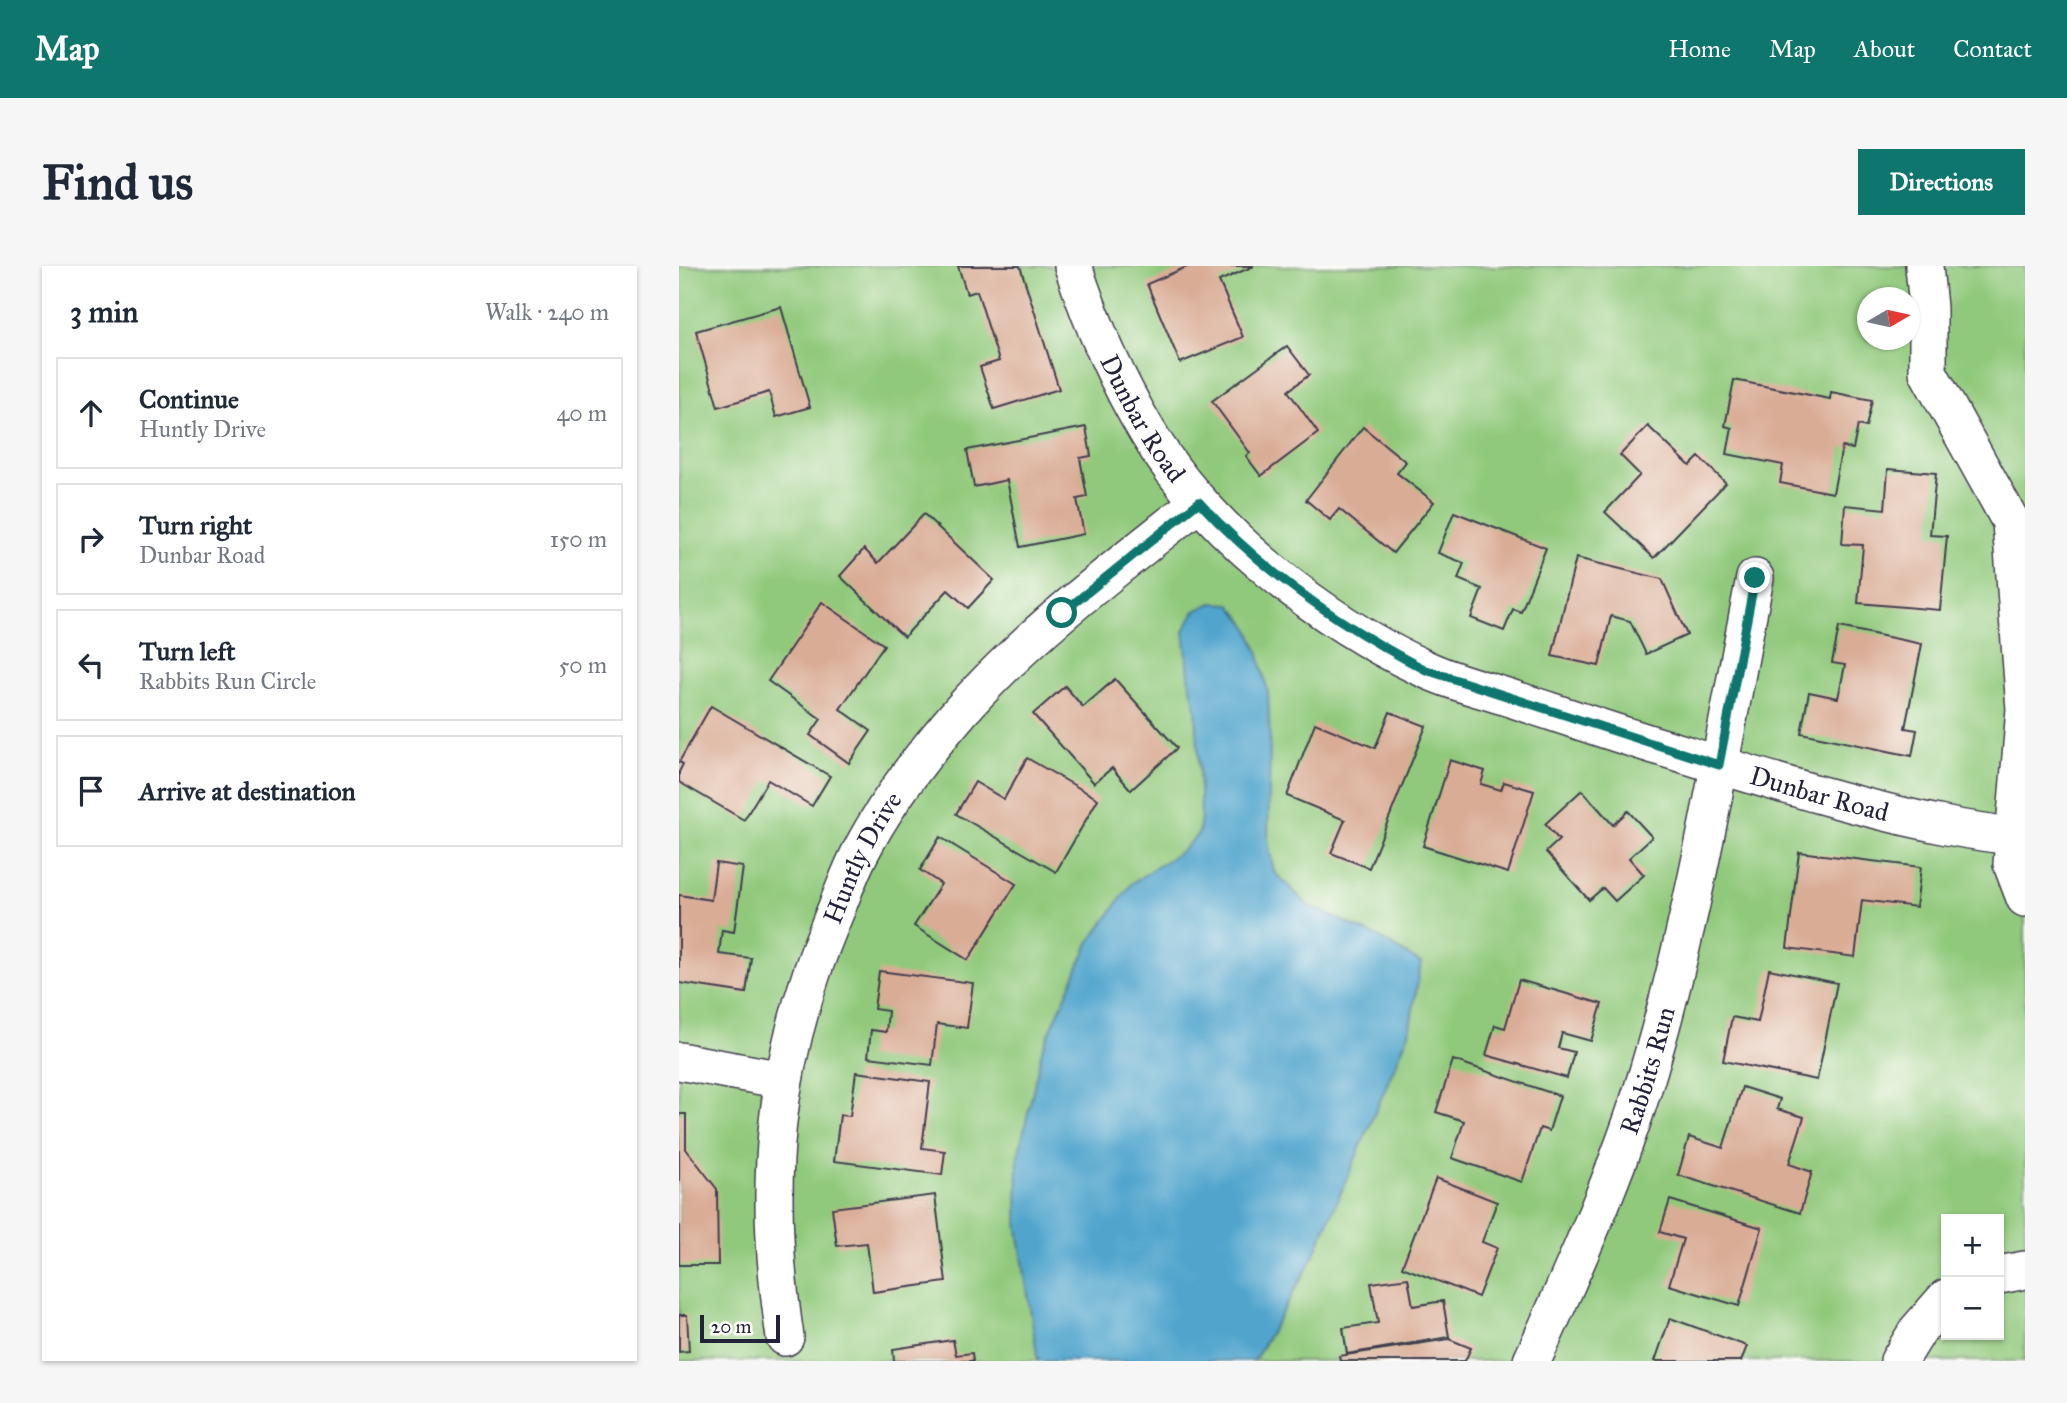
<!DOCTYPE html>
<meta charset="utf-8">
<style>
body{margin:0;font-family:"IM FELL Great Primer",serif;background:#f6f6f7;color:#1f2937}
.controls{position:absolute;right:21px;bottom:21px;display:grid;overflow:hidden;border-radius:0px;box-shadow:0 2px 5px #0004}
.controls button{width:63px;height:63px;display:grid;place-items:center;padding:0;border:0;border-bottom:2px solid #e0e1e3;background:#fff;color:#1f2937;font:35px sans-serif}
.compass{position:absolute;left:1178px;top:21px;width:63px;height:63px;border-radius:50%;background:#fff;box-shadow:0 2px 5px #0004;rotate:81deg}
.scale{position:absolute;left:21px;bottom:18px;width:80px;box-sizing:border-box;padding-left:7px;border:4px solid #22223b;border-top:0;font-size:19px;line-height:24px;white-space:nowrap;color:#22223b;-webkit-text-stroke:5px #fdfcf7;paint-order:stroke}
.stop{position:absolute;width:21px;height:21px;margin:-16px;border:5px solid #0f766e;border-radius:50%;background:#fff}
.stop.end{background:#0f766e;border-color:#fff;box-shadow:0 2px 7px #0008}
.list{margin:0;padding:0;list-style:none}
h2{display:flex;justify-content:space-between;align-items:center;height:91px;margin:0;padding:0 28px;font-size:30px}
h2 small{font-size:23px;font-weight:400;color:#747a83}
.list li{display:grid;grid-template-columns:46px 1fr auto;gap:21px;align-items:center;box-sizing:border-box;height:112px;margin:0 14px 14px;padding:0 14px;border:2px solid #e0e1e3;border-radius:0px}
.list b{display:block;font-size:26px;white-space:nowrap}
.list p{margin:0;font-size:23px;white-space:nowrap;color:#747a83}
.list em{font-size:23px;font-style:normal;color:#747a83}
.icon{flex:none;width:38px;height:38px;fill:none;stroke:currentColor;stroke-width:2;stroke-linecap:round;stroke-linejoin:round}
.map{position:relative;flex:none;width:1346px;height:1095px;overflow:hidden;border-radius:0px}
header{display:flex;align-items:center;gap:42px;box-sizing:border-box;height:98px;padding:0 35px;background:#0f766e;color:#fff}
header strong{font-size:33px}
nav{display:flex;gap:38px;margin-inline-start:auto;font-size:24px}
.intro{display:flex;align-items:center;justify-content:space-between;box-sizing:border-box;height:168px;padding:0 42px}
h1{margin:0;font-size:49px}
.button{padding:18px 32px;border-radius:0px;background:#0f766e;color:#fff;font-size:24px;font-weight:700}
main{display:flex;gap:42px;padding:0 42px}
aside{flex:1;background:#fff;border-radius:0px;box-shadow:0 2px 5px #0004}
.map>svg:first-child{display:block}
</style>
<header>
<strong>Map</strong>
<nav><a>Home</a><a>Map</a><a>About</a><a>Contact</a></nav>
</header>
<div class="intro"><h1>Find us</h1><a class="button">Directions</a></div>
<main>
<aside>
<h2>3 min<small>Walk · 240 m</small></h2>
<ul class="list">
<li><svg class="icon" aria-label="ahead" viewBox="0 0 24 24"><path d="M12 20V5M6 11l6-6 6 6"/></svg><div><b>Continue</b><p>Huntly Drive</p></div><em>40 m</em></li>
<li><svg class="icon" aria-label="right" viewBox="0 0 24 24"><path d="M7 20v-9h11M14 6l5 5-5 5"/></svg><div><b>Turn right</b><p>Dunbar Road</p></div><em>150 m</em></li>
<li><svg class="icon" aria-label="left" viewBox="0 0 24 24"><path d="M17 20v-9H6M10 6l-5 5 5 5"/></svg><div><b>Turn left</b><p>Rabbits Run Circle</p></div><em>50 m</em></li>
<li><svg class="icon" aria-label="arrive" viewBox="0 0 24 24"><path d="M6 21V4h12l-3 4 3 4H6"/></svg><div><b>Arrive at destination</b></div></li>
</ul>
</aside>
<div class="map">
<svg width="1346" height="1095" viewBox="0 0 1346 1095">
<rect width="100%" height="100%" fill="#fdfcf7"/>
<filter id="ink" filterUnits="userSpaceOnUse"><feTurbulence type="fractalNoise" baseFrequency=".0143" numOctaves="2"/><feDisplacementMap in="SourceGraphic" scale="14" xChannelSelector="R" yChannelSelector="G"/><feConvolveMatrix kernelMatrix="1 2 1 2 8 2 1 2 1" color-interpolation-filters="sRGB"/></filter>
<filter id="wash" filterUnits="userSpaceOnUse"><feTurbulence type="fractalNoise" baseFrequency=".00686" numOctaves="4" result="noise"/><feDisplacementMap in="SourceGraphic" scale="28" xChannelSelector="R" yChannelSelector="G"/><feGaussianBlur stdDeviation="1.57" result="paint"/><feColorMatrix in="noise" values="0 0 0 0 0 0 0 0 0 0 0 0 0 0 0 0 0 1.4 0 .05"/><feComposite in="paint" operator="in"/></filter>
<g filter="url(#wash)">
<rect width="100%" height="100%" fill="#efdcba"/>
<path fill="#91c97c" stroke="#5a765c" stroke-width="2" fill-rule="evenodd" d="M0,0H1346V1095H0ZM1188,32H1230V74H1188ZM1267,953H1320V1069H1267Z"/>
<path fill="#51a5cd" stroke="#3a6484" stroke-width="2" d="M533,337L551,338L568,359L579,385L589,427L591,477L589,575L595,606L630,640L699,671L742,697L730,767L634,992L575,1095H359L338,957L339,891L363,784L410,677L453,617L504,584L520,567L522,549L517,443L511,417L505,365L516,345Z"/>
<g id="blocks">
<g fill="#d9ac95">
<path d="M279,0H341L380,123L315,143L301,101L320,95L298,25L288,28Z"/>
<path d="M510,0H575L540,15L564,71L501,97L468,18Z"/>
<path d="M102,41L131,141L97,151L90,126L39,141L17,65Z"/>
<path d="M608,80L630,109L609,125L639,167L582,210L567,190L571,187L533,135Z"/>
<path d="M1055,114L1151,133L1152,126L1193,134L1187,161L1179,159L1174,183L1163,181L1154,227L1101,217L1104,199L1048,188L1053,162L1046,160Z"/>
<path d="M969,160L1011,200L1020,191L1047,217L975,292L926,246L961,209L941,189Z"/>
<path d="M407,161L412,190L401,192L408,231L398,233L405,268L341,281L328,214L295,221L288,184Z"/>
<path d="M684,161L727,196L718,207L755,236L714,287L660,243L651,254L627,234Z"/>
<path d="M1209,203L1257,207L1251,269L1268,270L1261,344L1179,337L1184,279L1163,278L1166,239L1206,243Z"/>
<path d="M775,246L867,282L842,346L834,343L825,365L792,352L803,323L779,313L785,297L759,287Z"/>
<path d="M245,248L315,314L289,342L269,324L225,371L161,310L185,283L199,297Z"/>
<path d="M897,292L983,313L1008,369L967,388L951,355L932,350L920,400L873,390Z"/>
<path d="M143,336L205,379L161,443L192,465L170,497L131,469L142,453L89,415Z"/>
<path d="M1160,361L1243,378L1226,462L1238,464L1233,490L1122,467L1130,426L1159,432L1166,399L1153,397Z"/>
<path d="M436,413L498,482L452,524L433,502L415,517L354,448L386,420L404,441Z"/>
<path d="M32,440L151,510L133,540L89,514L65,554L0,516V506L4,498L0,496Z"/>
<path d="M711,446L747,460L690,602L652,587L666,554L608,530L636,457L696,482Z"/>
<path d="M348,492L419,533L377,606L277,548L296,516L325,533Z"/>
<path d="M771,494L806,505L802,518L822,524L825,516L855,525L829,607L744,580Z"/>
<path d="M903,524L934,559L949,545L973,571L950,592L965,609L936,635L924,622L910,634L867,586L880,574L866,558Z"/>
<path d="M261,571L337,618L289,694L235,660L262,618L241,604Z"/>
<path d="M1120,586L1242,601L1237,641L1183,634L1176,691L1108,682Z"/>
<path d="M37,597L64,601L55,666L43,664L40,688L72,692L67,727L0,717V629L32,634Z"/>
<path d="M1090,703L1158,717L1138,814L1044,795L1053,751L1079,756Z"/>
<path d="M200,705L294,717L288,762L258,758L253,799L189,791L192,764L207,766L209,745L195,743Z"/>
<path d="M840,714L923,738L912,775L883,767L879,782L895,786L888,812L807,789L816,759L826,762Z"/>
<path d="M774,794L881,830L870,865L861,862L843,916L773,892L785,855L757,846Z"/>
<path d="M177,806L251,816L243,882L266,885L263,909L155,895L161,849L171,850Z"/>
<path d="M1063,821L1101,833L1098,843L1125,851L1110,898L1133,906L1121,947L999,909L1010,871L1044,882Z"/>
<path d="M0,848H7V883L38,923L39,999H0Z"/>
<path d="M757,912L818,936L803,976L818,982L799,1031L723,1001Z"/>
<path d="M256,929L267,1016L194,1026L188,977L158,980L153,942Z"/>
<path d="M991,934L1083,962L1060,1040L990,1019L1004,973L981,966Z"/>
<path d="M729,1012L734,1040L764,1035L770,1071L668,1088L664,1062L699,1057L692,1017Z"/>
<path d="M0,1049H8L10,1085L0,1086Z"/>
<path d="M991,1052L1068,1080L1062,1095H976Z"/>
<path d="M770,1073L792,1082L786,1095H661L660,1090Z"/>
<path d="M274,1074L277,1089L293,1087L294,1095H215L214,1083Z"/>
</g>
</g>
</g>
<g filter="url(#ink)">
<use href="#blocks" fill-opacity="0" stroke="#413e4e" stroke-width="2"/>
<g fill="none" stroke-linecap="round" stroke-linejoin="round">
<defs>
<g id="minor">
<path id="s1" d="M394,0C413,58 438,115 469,167C527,264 642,355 744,402C770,415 800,422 828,431C880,448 932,466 985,482C1077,510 1170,540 1264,559C1291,565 1319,568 1346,572"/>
<path d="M1245,0L1249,42V106L1332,256L1346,443L1333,598L1346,632"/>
<path d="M0,795L104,814"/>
<path d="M1320,1009L1346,1004"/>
<path id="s2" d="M106,1071C83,917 94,794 154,651C163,630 170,608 181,587C204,542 235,500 268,461C340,374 433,306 520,236"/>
<path id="s3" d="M853,1095C898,995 944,895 974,789C1019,633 1045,471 1076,312"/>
<path d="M1220,1095L1239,1064L1267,1032"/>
</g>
</defs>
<use href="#minor" stroke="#413e4e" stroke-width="40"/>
<use href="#minor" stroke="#fff" stroke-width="37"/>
</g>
</g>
<g fill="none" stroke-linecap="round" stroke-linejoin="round" filter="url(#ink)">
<path stroke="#0f766e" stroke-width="9" d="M383,347L520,236C584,306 662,360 747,404L1040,499L1076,312"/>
</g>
<g text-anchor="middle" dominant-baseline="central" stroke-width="6" stroke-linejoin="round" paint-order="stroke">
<g font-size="26" fill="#22223b" stroke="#fdfcf7">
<text stroke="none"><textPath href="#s1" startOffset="168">Dunbar Road</textPath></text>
<text stroke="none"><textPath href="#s1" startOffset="966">Dunbar Road</textPath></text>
<text stroke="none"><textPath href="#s2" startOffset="495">Huntly Drive</textPath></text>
<text stroke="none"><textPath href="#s3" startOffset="313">Rabbits Run</textPath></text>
</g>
</g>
</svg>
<div class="controls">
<button>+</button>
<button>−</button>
</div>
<svg class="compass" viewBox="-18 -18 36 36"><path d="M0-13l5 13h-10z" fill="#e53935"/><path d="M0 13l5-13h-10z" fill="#747a83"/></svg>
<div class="scale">20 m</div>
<div class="stop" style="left:383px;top:347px"></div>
<div class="stop end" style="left:1076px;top:312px"></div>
</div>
</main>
